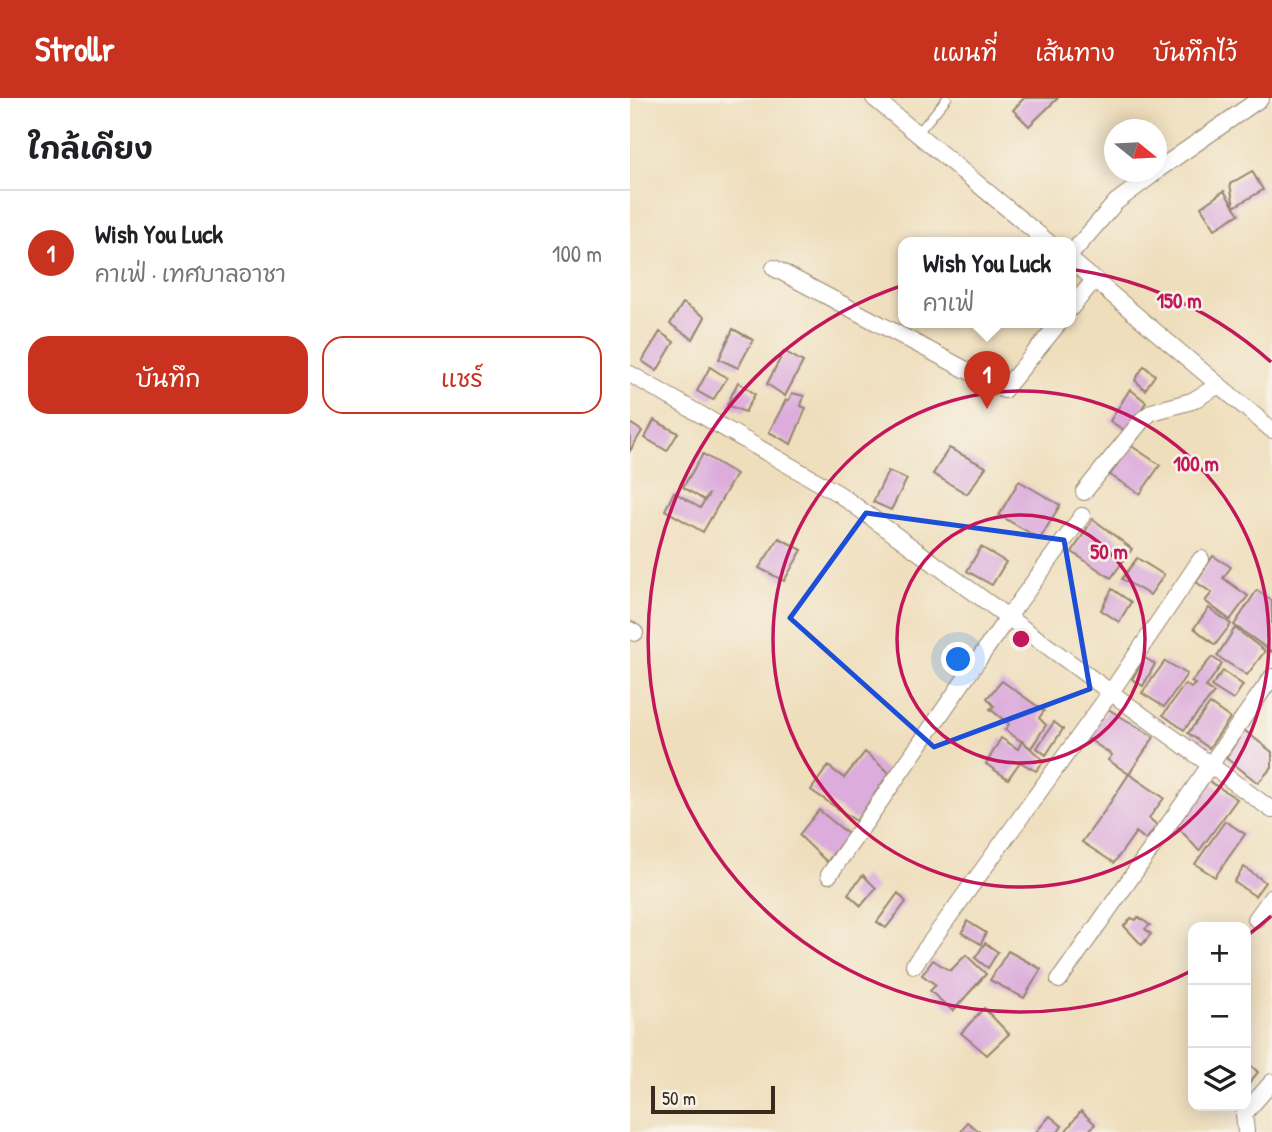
<!DOCTYPE html>
<html lang="th">
<meta charset="utf-8">
<style>
body{margin:0;font-family:"Patrick Hand","Playpen Sans Thai",sans-serif;background:#f2f2f2;color:#202124}
.controls{position:absolute;right:21px;bottom:21px;display:grid;overflow:hidden;border-radius:14px;box-shadow:0 4px 18px #0003}
.controls button{width:63px;height:63px;display:grid;place-items:center;padding:0;border:0;border-bottom:2px solid #e0e0e0;background:#fff;color:#202124;font:35px sans-serif}
.compass{position:absolute;left:474px;top:21px;width:63px;height:63px;border-radius:50%;background:#fff;box-shadow:0 4px 18px #0003;rotate:108deg}
.scale{position:absolute;left:21px;bottom:18px;width:124px;box-sizing:border-box;padding-left:7px;border:4px solid #3b2a1e;border-top:0;font-size:19px;line-height:24px;white-space:nowrap;color:#3b2a1e;-webkit-text-stroke:5px #f7f3e8;paint-order:stroke}
.you{position:absolute;left:329px;top:562px;width:24px;height:24px;margin:-18px;border:5px solid #fff;border-radius:50%;background:#1a73e8;box-shadow:0 0 0 10px #1a73e833}
.badge{display:grid;place-items:center;width:46px;height:46px;border-radius:50%;background:#c8321e;color:#fff;font-size:23px;font-weight:700}
.pin{position:absolute;translate:-50% -58px;filter:drop-shadow(0 2px 4px #0008)}
.pin::after{content:'';position:absolute;top:37px;width:24px;height:21px;background:inherit;clip-path:polygon(0 0,100% 0,50% 100%)}
.popup{position:absolute;left:268px;top:139px;width:178px;height:91px;box-sizing:border-box;display:grid;place-content:center;border-radius:14px;background:#fff;filter:drop-shadow(0 2px 5px #0005);font-size:23px;white-space:nowrap;color:#757577}
.popup b{font-size:26px;color:#202124}
.popup::after{content:'';position:absolute;left:50%;top:100%;margin-left:-14px;border:14px solid transparent;border-top-color:#fff}
.list{margin:0;padding:0;list-style:none}
h2{display:flex;justify-content:space-between;align-items:center;height:91px;margin:0;padding:0 28px;font-size:30px}
h2 small{font-size:23px;font-weight:400;color:#757577}
.list li{display:grid;grid-template-columns:46px 1fr auto;gap:21px;align-items:center;box-sizing:border-box;height:126px;padding:0 28px;border-top:2px solid #e0e0e0}
.list b{display:block;font-size:26px;white-space:nowrap}
.list p{margin:0;font-size:23px;white-space:nowrap;color:#757577}
.list em{font-size:23px;font-style:normal;color:#757577}
.actions{display:flex;gap:14px;padding:21px 28px}
.actions a{flex:1;padding:16px 0;border:2px solid #c8321e;border-radius:21px;text-align:center;font-size:24px;color:#c8321e}
.actions .main{background:#c8321e;color:#fff}
.icon{flex:none;width:38px;height:38px;fill:none;stroke:currentColor;stroke-width:2;stroke-linecap:round;stroke-linejoin:round}
.map{position:relative;flex:none;width:642px;height:1034px;overflow:hidden}
header{display:flex;align-items:center;gap:42px;box-sizing:border-box;height:98px;padding:0 35px;background:#c8321e;color:#fff}
header strong{font-size:33px}
nav{display:flex;gap:38px;margin-inline-start:auto;font-size:24px}
main{display:flex}
aside{flex:1;background:#fff}
.map>svg:first-child{display:block}
</style>
<header>
<strong>Strollr</strong>
<nav><a>แผนที่</a><a>เส้นทาง</a><a>บันทึกไว้</a></nav>
</header>
<main>
<aside>
<h2>ใกล้เคียง<small></small></h2>
<ul class="list">
<li><span class="badge">1</span><div><b>Wish You Luck</b><p>คาเฟ่ · เทศบาลอาชา</p></div><em>100 m</em></li>
</ul>
<div class="actions"><a class="main">บันทึก</a><a>แชร์</a></div>
</aside>
<div class="map">
<svg width="642" height="1034" viewBox="0 0 642 1034">
<rect width="100%" height="100%" fill="#f7f3e8"/>
<filter id="ink" filterUnits="userSpaceOnUse"><feTurbulence type="fractalNoise" baseFrequency=".0143" numOctaves="2"/><feDisplacementMap in="SourceGraphic" scale="14" xChannelSelector="R" yChannelSelector="G"/><feConvolveMatrix kernelMatrix="1 2 1 2 8 2 1 2 1" color-interpolation-filters="sRGB"/></filter>
<filter id="wash" filterUnits="userSpaceOnUse"><feTurbulence type="fractalNoise" baseFrequency=".00686" numOctaves="4" result="noise"/><feDisplacementMap in="SourceGraphic" scale="28" xChannelSelector="R" yChannelSelector="G"/><feGaussianBlur stdDeviation="1.57" result="paint"/><feColorMatrix in="noise" values="0 0 0 0 0 0 0 0 0 0 0 0 0 0 0 0 0 1.4 0 .05"/><feComposite in="paint" operator="in"/></filter>
<g filter="url(#wash)">
<rect width="100%" height="100%" fill="#efdebc"/>
<g id="blocks">
<g fill="#dcacdc">
<path d="M394,0H428L399,28L383,12Z"/>
<path d="M622,73L633,92L604,109L609,116L585,131L571,109L594,93L604,109L600,86Z"/>
<path d="M53,205L75,219L63,241L40,226Z"/>
<path d="M103,231L123,242L108,270L89,261Z"/>
<path d="M30,234L44,244L27,273L12,263Z"/>
<path d="M154,253L173,264L155,298L137,286Z"/>
<path d="M514,268L525,277L515,292L505,282Z"/>
<path d="M80,269L97,280L83,302L67,293Z"/>
<path d="M108,284L125,296L115,314L97,307Z"/>
<path d="M500,291L516,304L497,334L480,323Z"/>
<path d="M162,295L174,298L171,308L176,310L161,346L139,334L156,302H159Z"/>
<path d="M24,322L48,335L37,353L15,340Z"/>
<path d="M0,325L12,333L0,353Z"/>
<path d="M500,347L530,367L510,396L480,377Z"/>
<path d="M319,350L356,369L337,396L303,376Z"/>
<path d="M73,356L106,376L73,434L35,412L44,394L70,410L79,396L74,402L53,389Z"/>
<path d="M258,373L277,381L261,412L243,404Z"/>
<path d="M389,383L430,407L410,441L369,417Z"/>
<path d="M463,421L502,451L481,480L442,454Z"/>
<path d="M149,440L172,452L154,483L129,470Z"/>
<path d="M351,449L376,464L362,487L337,473Z"/>
<path d="M583,458L601,469L593,480L618,498L600,522L575,503L582,495L566,484Z"/>
<path d="M507,460L534,477L520,497L492,481Z"/>
<path d="M482,491L501,504L489,524L471,512Z"/>
<path d="M627,492L642,503V554L604,527Z"/>
<path d="M579,510L601,526L585,547L564,530Z"/>
<path d="M605,530L635,553L617,577L587,558Z"/>
<path d="M582,559L592,566L576,589L584,595L554,632L533,617L555,586L561,590L565,586L561,584Z"/>
<path d="M515,560L525,566L513,588L502,581Z"/>
<path d="M535,563L557,576L534,609L512,595Z"/>
<path d="M593,573L613,587L603,602L581,588Z"/>
<path d="M372,583L414,613L409,620L416,627L401,650L375,632L379,626L360,611L364,608L357,600Z"/>
<path d="M580,606L600,620L579,650L558,635Z"/>
<path d="M478,611L524,639L499,676L478,662L482,657L457,640Z"/>
<path d="M424,624L433,631L416,657L407,650Z"/>
<path d="M614,632L642,654V669L628,685L596,660Z"/>
<path d="M371,640L388,651L392,643L414,663L406,673L390,664L378,681L356,666Z"/>
<path d="M235,654L259,675L226,723L181,692L198,668L214,680Z"/>
<path d="M499,676L534,700L519,720L527,727L516,742L506,734L484,765L452,744L476,711Z"/>
<path d="M579,683L607,701L569,753L545,726Z"/>
<path d="M189,712L218,736L197,764L169,737Z"/>
<path d="M595,723L615,736L585,779L565,766Z"/>
<path d="M614,769L635,784L625,798L604,784Z"/>
<path d="M233,777L246,790L231,808L218,796Z"/>
<path d="M268,795L276,804L256,830L247,824Z"/>
<path d="M508,819L520,827L515,831L521,836L512,847L494,828L501,820L506,822Z"/>
<path d="M337,823L356,835L351,846L332,835Z"/>
<path d="M355,845L368,854L358,870L345,860Z"/>
<path d="M378,853L411,871L394,900L360,882Z"/>
<path d="M336,857L356,876L323,913L300,893L306,887L292,877L303,862L320,873Z"/>
<path d="M354,910L379,936L357,957L331,935Z"/>
<path d="M617,964L628,974L616,989V966Z"/>
<path d="M451,1013L465,1026L458,1034H435Z"/>
<path d="M420,1018L432,1028L428,1034H406Z"/>
<path d="M337,1024L350,1034H331Z"/>
</g>
</g>
</g>
<g filter="url(#ink)">
<use href="#blocks" fill-opacity="0" stroke="#95846d" stroke-width="2"/>
<g fill="none" stroke-linecap="round" stroke-linejoin="round">
<defs>
<path id="service" d="M287,36L317,0"/>
<g id="minor">
<path d="M244,0L419,145"/>
<path d="M526,73L631,0"/>
<path d="M441,156L486,104L526,74"/>
<path d="M441,162L642,332"/>
<path d="M144,170L374,292L429,225"/>
<path d="M441,210L465,181"/>
<path d="M0,276L209,396L642,712"/>
<path d="M454,394L513,321L522,314L562,303L589,287"/>
<path d="M0,532L5,535"/>
<path d="M199,777L378,519L452,418"/>
<path d="M626,821L642,799"/>
<path d="M284,867L481,594L571,461"/>
<path d="M429,882L642,579"/>
<path d="M616,1034L614,1016L642,984"/>
</g>
</defs>
<use href="#service" stroke="#95846d" stroke-width="10"/>
<use href="#minor" stroke="#95846d" stroke-width="18"/>
<use href="#service" stroke="#fff" stroke-width="8"/>
<use href="#minor" stroke="#fff" stroke-width="16"/>
</g>
</g>
<path fill="none" stroke="#1d4ed8" stroke-width="5" stroke-linejoin="round" d="M236,415L434,442L460,591L304,649L160,520Z"/>
<g fill="none" stroke="#c2185b" stroke-width="3.5">
<circle cx="391" cy="541" r="124"/>
<circle cx="391" cy="541" r="248"/>
<path d="M641 818A373 373 0 0 1 618 837M563 872A373 373 0 1 1 641 264"/>
</g>
<circle cx="391" cy="541" r="10" fill="#c2185b" stroke="#f7f3e8" stroke-width="3.5"/>
<g font-size="21" text-anchor="middle" font-weight="bold" fill="#c2185b" stroke="#f7f3e8" stroke-width="5" stroke-linejoin="round" paint-order="stroke">
<text x="549" y="210">150 m</text>
<text x="566" y="373">100 m</text>
<text x="479" y="461">50 m</text>
</g>
</svg>
<div class="controls">
<button>+</button>
<button>−</button>
<button><svg class="icon" aria-label="layers" viewBox="0 0 24 24"><path d="M12 4l9 5-9 5-9-5zM3 14l9 5 9-5"/></svg></button>
</div>
<svg class="compass" viewBox="-18 -18 36 36"><path d="M0-13l5 13h-10z" fill="#e53935"/><path d="M0 13l5-13h-10z" fill="#757577"/></svg>
<div class="scale">50 m</div>
<div class="you"></div>
<div class="pin badge" style="left:357px;top:311px">1</div>
<div class="popup"><b>Wish You Luck</b>คาเฟ่</div>
</div>
</main>
